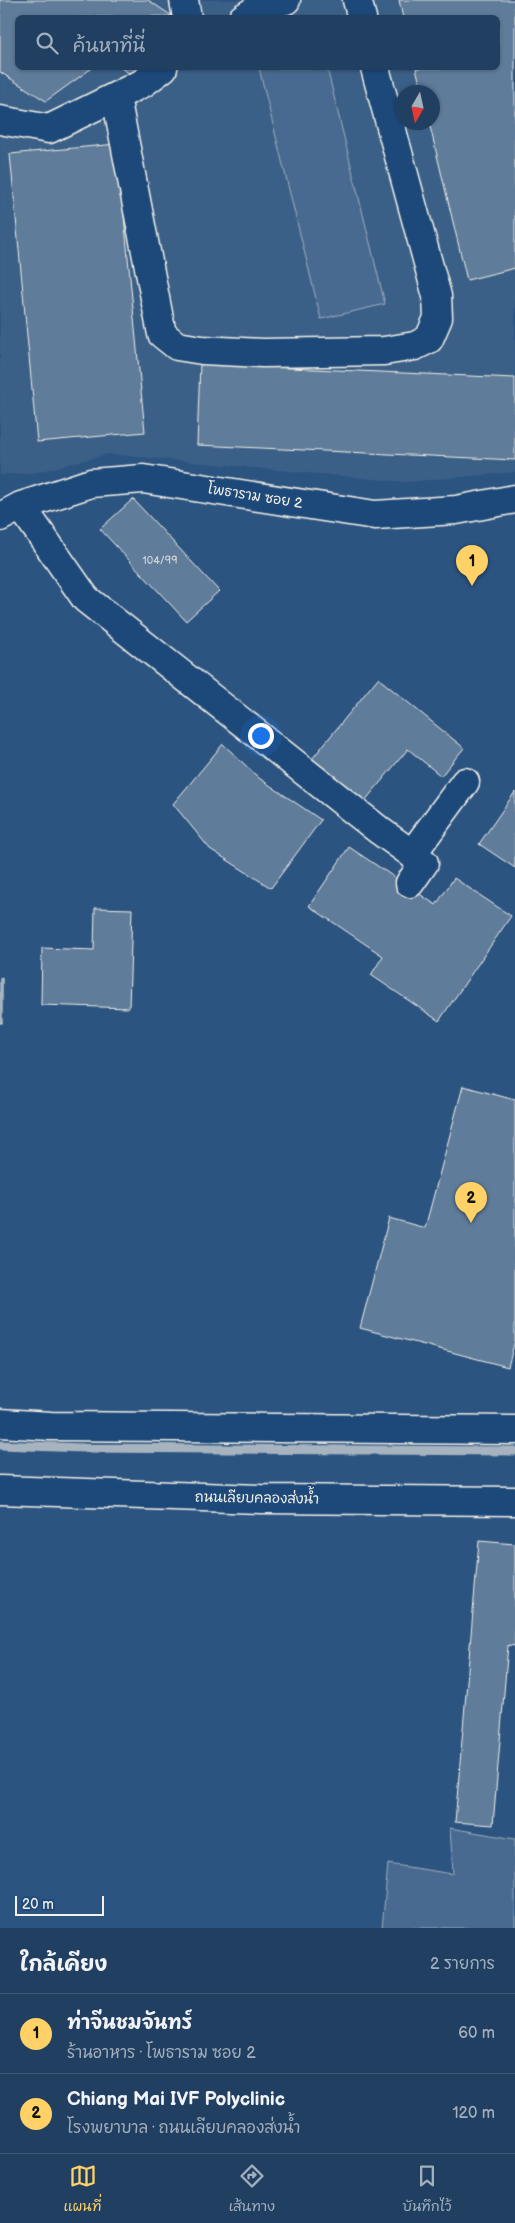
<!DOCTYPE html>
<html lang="th">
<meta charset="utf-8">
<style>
body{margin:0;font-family:"Balsamiq Sans","Playpen Sans Thai",sans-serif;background:#294667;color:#f1f3f6}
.compass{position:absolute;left:395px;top:85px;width:45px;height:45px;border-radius:50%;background:#213f61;box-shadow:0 1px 4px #0004;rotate:189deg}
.scale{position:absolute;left:15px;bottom:12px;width:89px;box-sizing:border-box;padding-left:5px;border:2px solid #f4f1e8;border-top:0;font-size:14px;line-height:18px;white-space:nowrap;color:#f4f1e8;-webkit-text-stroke:4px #1f4a7a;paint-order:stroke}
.you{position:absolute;left:260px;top:735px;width:18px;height:18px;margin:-12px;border:4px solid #fff;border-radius:50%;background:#1a73e8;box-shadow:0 0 0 8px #1a73e833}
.badge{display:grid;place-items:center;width:32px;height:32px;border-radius:50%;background:#ffd166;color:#111;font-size:16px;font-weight:700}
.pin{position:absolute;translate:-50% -41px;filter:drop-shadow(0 1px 2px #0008)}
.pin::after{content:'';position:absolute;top:26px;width:18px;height:15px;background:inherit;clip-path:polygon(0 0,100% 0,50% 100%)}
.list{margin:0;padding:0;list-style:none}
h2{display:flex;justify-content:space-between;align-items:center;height:65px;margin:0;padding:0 20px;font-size:21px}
h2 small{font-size:16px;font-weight:400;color:#a2afbd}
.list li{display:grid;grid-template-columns:32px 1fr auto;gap:15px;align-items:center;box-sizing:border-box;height:80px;padding:0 20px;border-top:1px solid #3e5876}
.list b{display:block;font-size:19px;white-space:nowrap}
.list p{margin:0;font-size:16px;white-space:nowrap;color:#a2afbd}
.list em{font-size:16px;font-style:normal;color:#a2afbd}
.icon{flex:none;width:28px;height:28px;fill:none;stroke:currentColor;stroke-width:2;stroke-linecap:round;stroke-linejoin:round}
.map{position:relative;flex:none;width:515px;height:1928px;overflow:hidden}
.search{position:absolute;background:#213f61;box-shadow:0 1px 4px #0004;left:15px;right:15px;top:15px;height:55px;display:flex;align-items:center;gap:12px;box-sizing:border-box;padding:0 18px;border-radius:8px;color:#a2afbd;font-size:19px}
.sheet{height:225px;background:#213f61}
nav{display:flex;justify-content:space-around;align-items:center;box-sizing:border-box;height:70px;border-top:1px solid #3e5876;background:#213f61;font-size:14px;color:#a2afbd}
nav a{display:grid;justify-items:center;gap:2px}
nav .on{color:#ffd166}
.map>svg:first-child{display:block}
</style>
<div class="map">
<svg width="515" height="1928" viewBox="0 0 515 1928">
<rect width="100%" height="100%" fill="#2c5481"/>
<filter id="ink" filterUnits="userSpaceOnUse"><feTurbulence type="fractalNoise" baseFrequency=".02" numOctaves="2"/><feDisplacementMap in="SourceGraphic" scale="10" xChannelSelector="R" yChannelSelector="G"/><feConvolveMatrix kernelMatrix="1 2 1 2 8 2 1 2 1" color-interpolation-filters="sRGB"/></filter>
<g filter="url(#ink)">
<path fill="#3b6088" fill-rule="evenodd" d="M0,0H515V472L406,482L108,454L38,472L0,475ZM18,18H498V68H18ZM402,92H432V122H402Z"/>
<g fill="#496b90" stroke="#9eaebc">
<path d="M259,68H327L385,304L321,319Z"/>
<path d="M450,1828L515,1839V1928H382L388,1864L453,1874Z"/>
</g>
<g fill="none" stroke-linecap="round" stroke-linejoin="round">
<path stroke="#a7b4c0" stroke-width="9" d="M0,1445L84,1448L515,1451"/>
</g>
<g fill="#5e7b9a" stroke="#f4f1e8">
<path d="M0,0H148L172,16L18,18V68H92L46,101L0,72Z"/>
<path d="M399,0H515V268L467,280L429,122H432V92H422L416,68H498V18H403Z"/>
<path d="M121,68H140L134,76Z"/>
<path d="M117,144L145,432L37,442L10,154Z"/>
<path d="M200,364L515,378V460L197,445Z"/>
<path d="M133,499L219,591L186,621L100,529Z"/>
<path d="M378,678L464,748L441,776L408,749L364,802L312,759Z"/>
<path d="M223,744L259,778L321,820L271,888L210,849L173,804Z"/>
<path d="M515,792V868L479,844Z"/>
<path d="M349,847L436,905L454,878L511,916L439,1021L371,975L383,956L309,906Z"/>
<path d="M95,908L132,909L129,1008L41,1005L42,948L94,950Z"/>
<rect x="0" y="978" width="2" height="45"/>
<path d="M463,1086L515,1100V1340L508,1367L360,1328L389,1218L425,1228Z"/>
<path d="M479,1541L515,1544V1646L508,1645L493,1825L455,1822Z"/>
</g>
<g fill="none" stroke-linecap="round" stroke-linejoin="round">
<defs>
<g id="minor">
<path d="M184,0L187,18"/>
<path d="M357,0L362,18"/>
<path d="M243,18L260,7L286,0"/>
<path d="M116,97L162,334L177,346L202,350L263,353L384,351L415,346L429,339L438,318L437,296L375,68"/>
<path d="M0,120L49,129L143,83L163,68"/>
<path d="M21,506L86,599L380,831L412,854L465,782"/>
<path d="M0,517L21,506L91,483L143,479L375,515L456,510L515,499"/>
<path d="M410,883L424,863L412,854"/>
<path d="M0,1423L51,1426L515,1430"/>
<path d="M0,1490L260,1499L515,1501"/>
</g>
</defs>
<use href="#minor" stroke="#f4f1e8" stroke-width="31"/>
<use href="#minor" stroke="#1f4a7a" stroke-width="28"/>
</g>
</g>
<g text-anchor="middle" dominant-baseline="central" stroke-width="4.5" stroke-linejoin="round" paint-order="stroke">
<g font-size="11" fill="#ced4d4">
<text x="160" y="560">104/99</text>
</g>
<g font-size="14" fill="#f4f1e8" stroke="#1f4a7a">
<text transform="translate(255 496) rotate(9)">โพธาราม ซอย 2</text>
<text transform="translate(257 1498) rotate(1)">ถนนเลียบคลองส่งน้ำ</text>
</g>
</g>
</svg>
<svg class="compass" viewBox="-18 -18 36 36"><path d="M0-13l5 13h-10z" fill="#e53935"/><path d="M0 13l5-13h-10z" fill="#a2afbd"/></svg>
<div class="scale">20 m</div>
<div class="you"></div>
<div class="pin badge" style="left:472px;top:586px">1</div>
<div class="pin badge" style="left:471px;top:1223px">2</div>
<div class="search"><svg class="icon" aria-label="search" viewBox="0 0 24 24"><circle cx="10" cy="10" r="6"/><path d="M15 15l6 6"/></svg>ค้นหาที่นี่</div>
</div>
<section class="sheet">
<h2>ใกล้เคียง<small>2 รายการ</small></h2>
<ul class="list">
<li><span class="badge">1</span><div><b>ท่าจีนชมจันทร์</b><p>ร้านอาหาร · โพธาราม ซอย 2</p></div><em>60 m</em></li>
<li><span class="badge">2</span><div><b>Chiang Mai IVF Polyclinic</b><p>โรงพยาบาล · ถนนเลียบคลองส่งน้ำ</p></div><em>120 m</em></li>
</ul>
</section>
<nav>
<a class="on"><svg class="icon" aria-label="map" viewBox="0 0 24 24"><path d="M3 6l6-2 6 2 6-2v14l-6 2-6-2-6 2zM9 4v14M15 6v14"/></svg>แผนที่</a>
<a><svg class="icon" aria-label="directions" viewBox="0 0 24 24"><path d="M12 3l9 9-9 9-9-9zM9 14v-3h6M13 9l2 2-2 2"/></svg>เส้นทาง</a>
<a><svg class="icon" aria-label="saved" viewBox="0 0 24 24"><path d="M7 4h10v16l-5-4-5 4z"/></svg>บันทึกไว้</a>
</nav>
